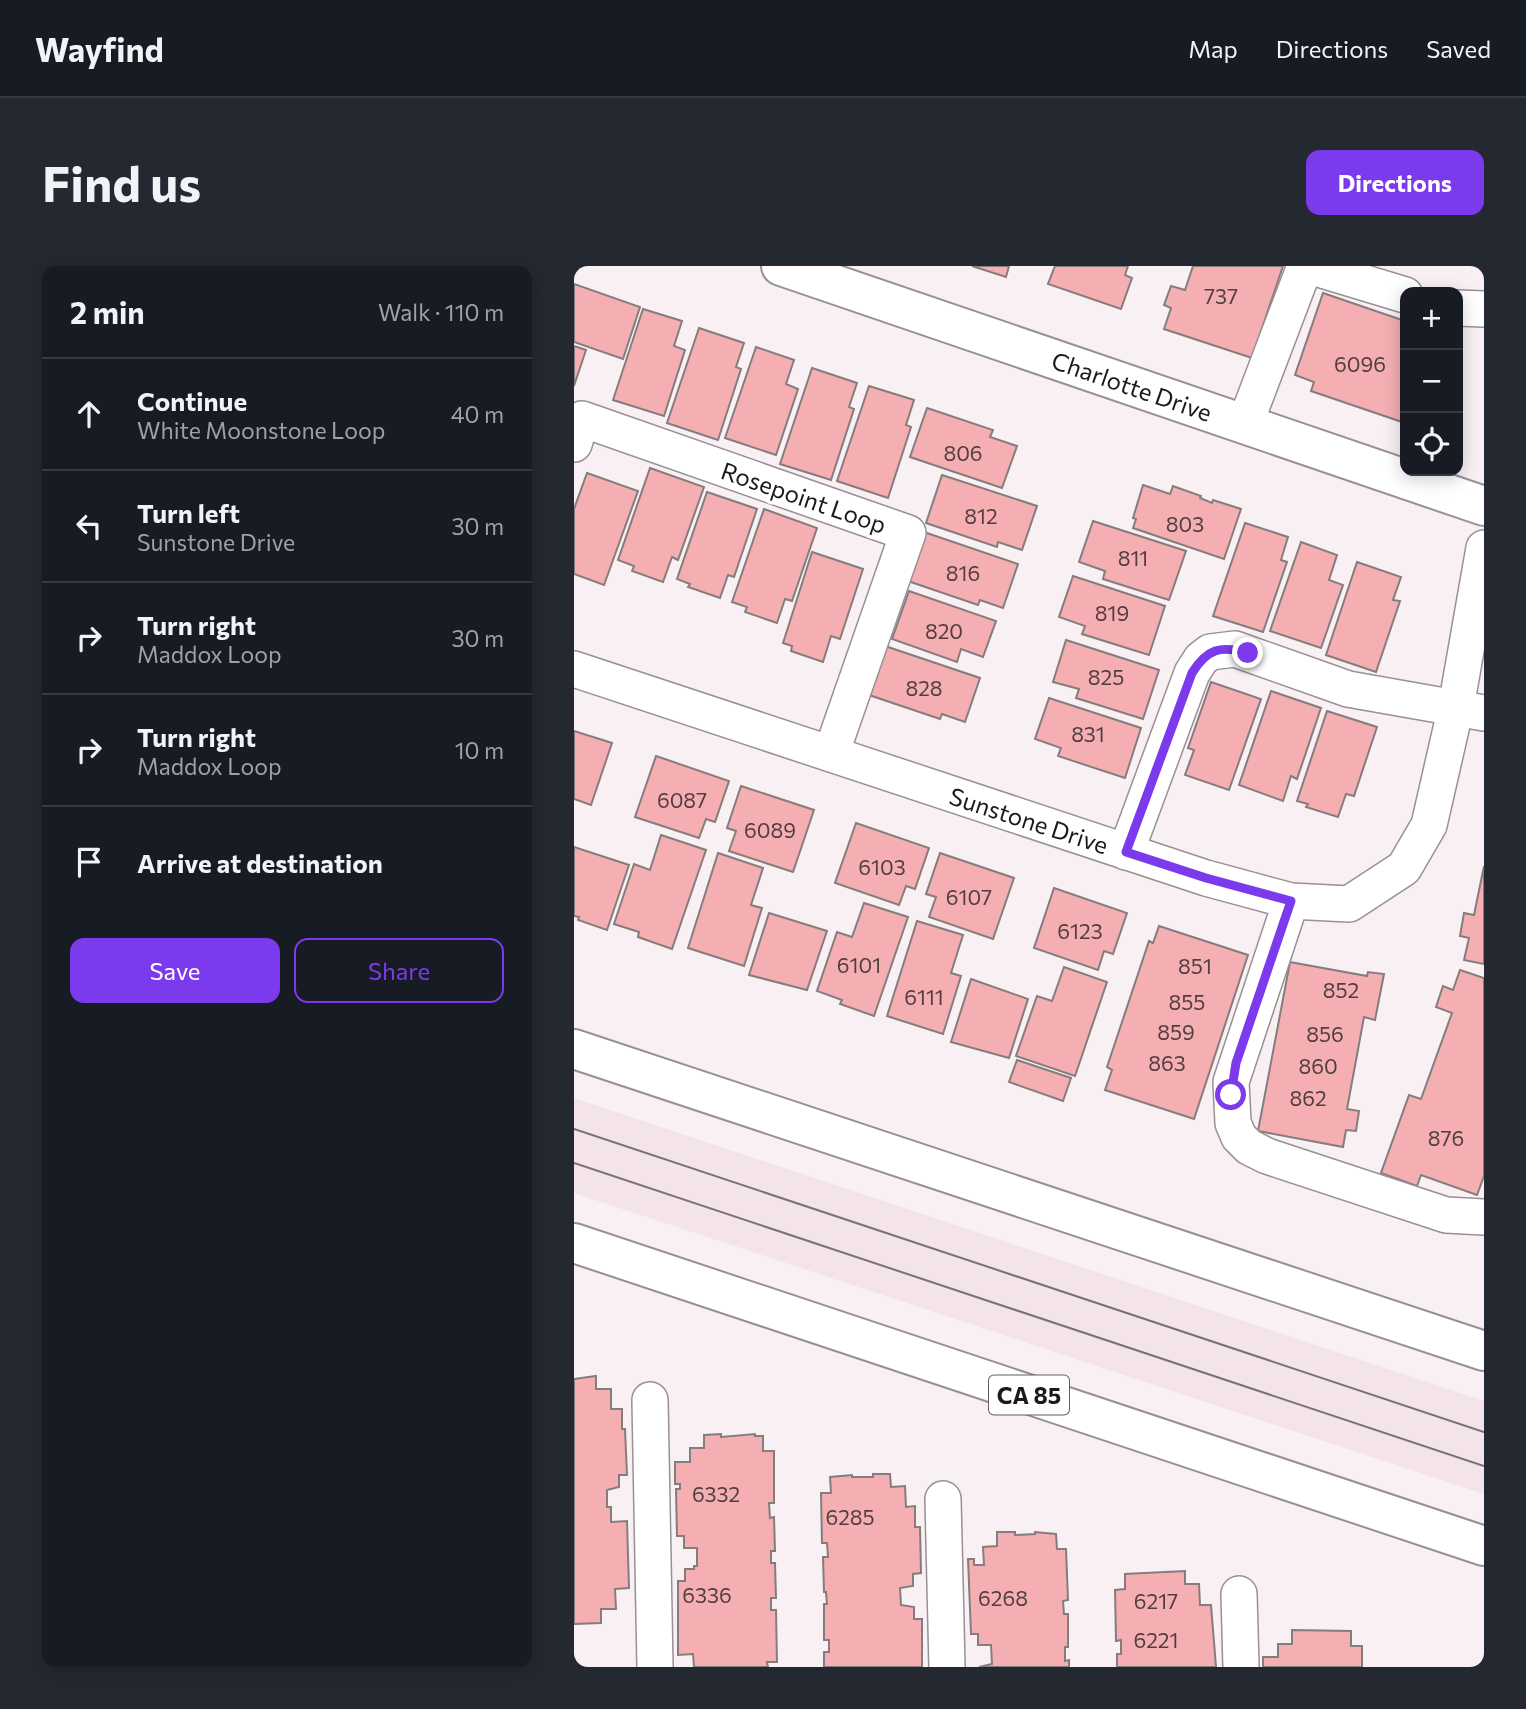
<!DOCTYPE html>
<meta charset="utf-8">
<style>
body{margin:0;font-family:Commissioner,sans-serif;background:#242831;color:#f1f3f6}
.controls{position:absolute;right:21px;top:21px;display:grid;overflow:hidden;border-radius:14px;box-shadow:0 4px 18px #0003}
.controls button{width:63px;height:63px;display:grid;place-items:center;padding:0;border:0;border-bottom:2px solid #363941;background:#171b24;color:#f1f3f6;font:35px sans-serif}
.stop{position:absolute;width:21px;height:21px;margin:-16px;border:5px solid #7c3aed;border-radius:50%;background:#fff}
.stop.end{background:#7c3aed;border-color:#fff;box-shadow:0 2px 7px #0008}
.list{margin:0;padding:0;list-style:none}
h2{display:flex;justify-content:space-between;align-items:center;height:91px;margin:0;padding:0 28px;font-size:30px}
h2 small{font-size:23px;font-weight:400;color:#9ea1a6}
.list li{display:grid;grid-template-columns:46px 1fr auto;gap:21px;align-items:center;box-sizing:border-box;height:112px;padding:0 28px;border-top:2px solid #363941}
.list b{display:block;font-size:26px;white-space:nowrap}
.list p{margin:0;font-size:23px;white-space:nowrap;color:#9ea1a6}
.list em{font-size:23px;font-style:normal;color:#9ea1a6}
.actions{display:flex;gap:14px;padding:21px 28px}
.actions a{flex:1;padding:16px 0;border:2px solid #7c3aed;border-radius:14px;text-align:center;font-size:24px;color:#7c3aed}
.actions .main{background:#7c3aed;color:#fff}
.icon{flex:none;width:38px;height:38px;fill:none;stroke:currentColor;stroke-width:2;stroke-linecap:round;stroke-linejoin:round}
.map{position:relative;flex:none;width:910px;height:1401px;overflow:hidden;border-radius:14px}
header{display:flex;align-items:center;gap:42px;box-sizing:border-box;height:98px;padding:0 35px;background:#171b24;border-bottom:2px solid #363941}
header strong{font-size:33px}
nav{display:flex;gap:38px;margin-inline-start:auto;font-size:24px}
.intro{display:flex;align-items:center;justify-content:space-between;box-sizing:border-box;height:168px;padding:0 42px}
h1{margin:0;font-size:49px}
.button{padding:18px 32px;border-radius:14px;background:#7c3aed;color:#fff;font-size:24px;font-weight:700}
main{display:flex;gap:42px;padding:0 42px}
aside{flex:1;background:#171b24;border-radius:14px;box-shadow:0 4px 18px #0003}
.map>svg:first-child{display:block}
</style>
<header>
<strong>Wayfind</strong>
<nav><a>Map</a><a>Directions</a><a>Saved</a></nav>
</header>
<div class="intro"><h1>Find us</h1><a class="button">Directions</a></div>
<main>
<aside>
<h2>2 min<small>Walk · 110 m</small></h2>
<ul class="list">
<li><svg class="icon" aria-label="ahead" viewBox="0 0 24 24"><path d="M12 20V5M6 11l6-6 6 6"/></svg><div><b>Continue</b><p>White Moonstone Loop</p></div><em>40 m</em></li>
<li><svg class="icon" aria-label="left" viewBox="0 0 24 24"><path d="M17 20v-9H6M10 6l-5 5 5 5"/></svg><div><b>Turn left</b><p>Sunstone Drive</p></div><em>30 m</em></li>
<li><svg class="icon" aria-label="right" viewBox="0 0 24 24"><path d="M7 20v-9h11M14 6l5 5-5 5"/></svg><div><b>Turn right</b><p>Maddox Loop</p></div><em>30 m</em></li>
<li><svg class="icon" aria-label="right" viewBox="0 0 24 24"><path d="M7 20v-9h11M14 6l5 5-5 5"/></svg><div><b>Turn right</b><p>Maddox Loop</p></div><em>10 m</em></li>
<li><svg class="icon" aria-label="arrive" viewBox="0 0 24 24"><path d="M6 21V4h12l-3 4 3 4H6"/></svg><div><b>Arrive at destination</b></div></li>
</ul>
<div class="actions"><a class="main">Save</a><a>Share</a></div>
</aside>
<div class="map">
<svg width="910" height="1401" viewBox="0 0 910 1401">
<rect width="100%" height="100%" fill="#f9f0f4"/>
<path fill="#f4e3ea" d="M0,832L910,1135V1228L0,927Z"/>
<g fill="#f5afb2" stroke="#857d7d" stroke-width="2">
<path d="M398,0H435L432,11Z"/>
<path d="M481,0H554L551,9L558,12L547,43L474,18Z"/>
<path d="M619,0H709L678,92L590,63L597,42L590,39L597,20L611,24Z"/>
<path d="M0,18L66,41L49,93L0,76Z"/>
<path d="M749,27L831,55V157L737,125L740,116L721,109Z"/>
<path d="M69,43L108,55L100,80L111,84L90,150L39,134Z"/>
<path d="M125,62L170,77L162,101L167,103L144,174L93,157Z"/>
<path d="M0,80L12,84L0,120Z"/>
<path d="M182,81L220,94L212,118L224,123L202,189L151,172Z"/>
<path d="M238,102L283,117L275,141L280,143L257,214L206,198Z"/>
<path d="M295,120L340,134L332,159L337,161L314,232L263,215Z"/>
<path d="M353,142L419,164L416,171L443,180L428,222L336,191Z"/>
<path d="M76,202L130,221L104,294L98,291L89,316L58,305L60,300L44,294Z"/>
<path d="M13,207L64,225L30,319L0,308V243Z"/>
<path d="M368,209L463,240L448,284L424,276L423,281L352,257Z"/>
<path d="M569,219L596,228L599,220L627,230L626,232L638,237L639,234L667,243L650,293L559,262L562,253L559,252Z"/>
<path d="M133,226L183,243L160,311L154,309L146,332L114,321L116,318L103,313Z"/>
<path d="M190,243L243,262L218,335L211,333L203,357L171,346L173,341L158,336Z"/>
<path d="M519,255L612,285L595,334L529,313L531,305L505,296Z"/>
<path d="M671,257L714,271L707,294L713,296L689,366L639,350Z"/>
<path d="M350,266L444,298L429,342L406,334L404,339L334,315Z"/>
<path d="M727,276L763,289L755,314L769,319L747,382L696,365Z"/>
<path d="M238,286L289,303L266,373L257,370L249,396L217,385L218,380L209,377Z"/>
<path d="M783,296L827,311L819,334L826,335L802,406L752,389Z"/>
<path d="M499,310L591,340L575,389L508,368L511,360L485,351Z"/>
<path d="M335,325L422,355L409,391L387,383L383,396L318,373Z"/>
<path d="M492,374L585,404L569,453L502,432L505,423L479,416Z"/>
<path d="M311,380L406,412L391,456L368,448L366,453L295,429Z"/>
<path d="M637,416L687,433L655,524L611,509L620,484L614,482Z"/>
<path d="M697,425L747,442L723,513L717,510L709,535L665,519Z"/>
<path d="M475,432L567,462L551,512L484,490L487,482L461,473Z"/>
<path d="M753,445L803,461L780,530L772,528L764,551L732,541L734,538L723,535Z"/>
<path d="M0,465L38,477L17,539L0,533Z"/>
<path d="M82,490L155,515L141,556L132,553L125,572L61,551Z"/>
<path d="M167,520L240,544L219,606L155,585L162,565L153,562Z"/>
<path d="M282,557L355,582L341,623L332,620L325,639L261,617Z"/>
<path d="M87,569L132,584L98,683L64,671L65,666L40,658L60,598L76,604Z"/>
<path d="M0,581L55,599L33,664L4,654L5,651L0,650Z"/>
<path d="M144,587L189,602L177,639L188,642L170,700L114,682Z"/>
<path d="M366,587L440,612L419,673L355,651L362,631L352,628Z"/>
<path d="M910,600V698L890,694L895,672L886,670L890,647L900,649Z"/>
<path d="M480,622L553,647L539,688L530,685L524,704L460,682Z"/>
<path d="M290,637L334,651L300,750L266,738L268,734L243,725L263,666L278,671Z"/>
<path d="M195,647L253,665L233,724L175,709Z"/>
<path d="M343,655L389,669L377,707L387,710L369,768L313,750Z"/>
<path d="M585,660L674,689L620,853L531,824L538,804L533,801L575,675L579,677Z"/>
<path d="M716,696L793,710L794,706L810,708L801,754L790,751L773,843L785,845L782,865L772,864L769,881L684,865Z"/>
<path d="M490,701L533,716L501,810L442,790L463,730L478,735Z"/>
<path d="M886,704L910,712V910L903,929L847,909L843,920L807,907L835,829L847,833L878,747L862,741L869,720L879,724Z"/>
<path d="M397,713L454,733L435,792L377,776Z"/>
<path d="M443,794L497,812L489,835L435,816Z"/>
<path d="M22,1110V1123H37V1143H48V1163H51L53,1209H45V1221L33,1224V1241H37V1256L53,1255L55,1322L41,1323L42,1343H27V1357L0,1358V1113Z"/>
<path d="M147,1168V1171L181,1168V1170H189V1185H200V1237H195L196,1252L200,1251L201,1285H197V1297H201L202,1332H197V1344H202L203,1396H193L194,1401H120L119,1388L104,1389V1315H111V1303H120V1300H123V1282H110V1270H103L102,1223H106V1218H101V1196H116V1182H130V1169Z"/>
<path d="M299,1208H316L317,1221L331,1220L332,1241L341,1240V1261H346L347,1307L339,1308V1320L326,1322L327,1339L340,1341V1353H348V1401H250V1386H255V1374H250V1338H253L252,1326H250L249,1291H254L253,1277H248L247,1227H257L256,1211L278,1209V1211H299Z"/>
<path d="M423,1266H441V1269L461,1268V1266L482,1268L483,1283H492L494,1334L489,1335L490,1348H494V1381H491V1395L495,1394V1401H405L418,1398L417,1379H404V1368H397L394,1293H400V1299H410L409,1281L423,1280Z"/>
<path d="M611,1305V1318H625L626,1339H637L642,1401H543V1388H547V1374L542,1375L541,1324L551,1323V1308Z"/>
<path d="M718,1364L777,1365V1380H788V1401H689V1391H704V1378H718Z"/>
</g>
<g fill="none" stroke-linecap="round" stroke-linejoin="round">
<defs>
<g id="street">
<path d="M735,0L831,29"/>
<path d="M884,42L910,43"/>
<path d="M671,158L731,0"/>
<path d="M0,178L8,153L334,267L257,488"/>
<path d="M0,403L632,612L717,635L775,638L830,602L855,559L882,441L910,282"/>
<path d="M552,586L618,407L627,393L636,386L661,383L774,423L910,447"/>
<path d="M717,635L657,816L659,857L665,871L675,881L693,890L872,949L910,951"/>
<path d="M76,1134L81,1401"/>
<path d="M369,1233L373,1401"/>
<path d="M665,1328L667,1401"/>
</g>
<path id="secondary" d="M207,0L910,240"/>
<g id="highway">
<path d="M0,783L910,1085"/>
<path d="M0,977L910,1280"/>
</g>
</defs>
<use href="#street" stroke="#989093" stroke-width="38"/>
<use href="#secondary" stroke="#989093" stroke-width="42"/>
<use href="#highway" stroke="#989093" stroke-width="42"/>
<use href="#street" stroke="#fff" stroke-width="35"/>
<use href="#secondary" stroke="#fff" stroke-width="38"/>
<use href="#highway" stroke="#fff" stroke-width="38"/>
<g stroke="#777274" stroke-width="2">
<path d="M0,863L910,1166"/>
<path d="M0,897L910,1200"/>
</g>
</g>
<g fill="none" stroke-linecap="round" stroke-linejoin="round">
<path stroke="#7c3aed" stroke-width="9" d="M657,829L662,797L717,635L632,612L552,586L618,407C633,383 646,379 674,387"/>
</g>
<g text-anchor="middle" dominant-baseline="central" stroke-width="7" stroke-linejoin="round" paint-order="stroke">
<g font-size="21" fill="#523e40">
<text x="647" y="29">737</text>
<text x="786" y="97">6096</text>
<text x="389" y="186">806</text>
<text x="407" y="249">812</text>
<text x="611" y="257">803</text>
<text x="559" y="291">811</text>
<text x="389" y="306">816</text>
<text x="538" y="346">819</text>
<text x="370" y="364">820</text>
<text x="532" y="410">825</text>
<text x="350" y="421">828</text>
<text x="514" y="467">831</text>
<text x="108" y="533">6087</text>
<text x="196" y="563">6089</text>
<text x="308" y="600">6103</text>
<text x="395" y="630">6107</text>
<text x="506" y="664">6123</text>
<text x="285" y="698">6101</text>
<text x="621" y="699">851</text>
<text x="767" y="723">852</text>
<text x="350" y="730">6111</text>
<text x="613" y="735">855</text>
<text x="602" y="765">859</text>
<text x="751" y="767">856</text>
<text x="593" y="796">863</text>
<text x="744" y="799">860</text>
<text x="734" y="831">862</text>
<text x="872" y="871">876</text>
<text x="142" y="1227">6332</text>
<text x="276" y="1250">6285</text>
<text x="133" y="1328">6336</text>
<text x="429" y="1331">6268</text>
<text x="582" y="1334">6217</text>
<text x="582" y="1373">6221</text>
</g>
<rect fill="#fff" stroke="#605e5f" stroke-width="2" x="415" y="1109.5" width="80" height="39" rx="5"/>
<g font-size="23" font-weight="bold" fill="#1c191a">
<text x="455" y="1129">CA 85</text>
</g>
<g font-size="24" fill="#1c191a" stroke="#fff">
<text transform="translate(558 120) rotate(19)">Charlotte Drive</text>
<text transform="translate(230 231) rotate(19)">Rosepoint Loop</text>
<text transform="translate(455 554) rotate(18)">Sunstone Drive</text>
</g>
</g>
</svg>
<div class="controls">
<button>+</button>
<button>−</button>
<button><svg class="icon" aria-label="locate" viewBox="0 0 24 24"><circle cx="12" cy="12" r="6"/><path d="M12 2v4M12 18v4M2 12h4M18 12h4"/></svg></button>
</div>
<div class="stop" style="left:657px;top:829px"></div>
<div class="stop end" style="left:674px;top:387px"></div>
</div>
</main>
